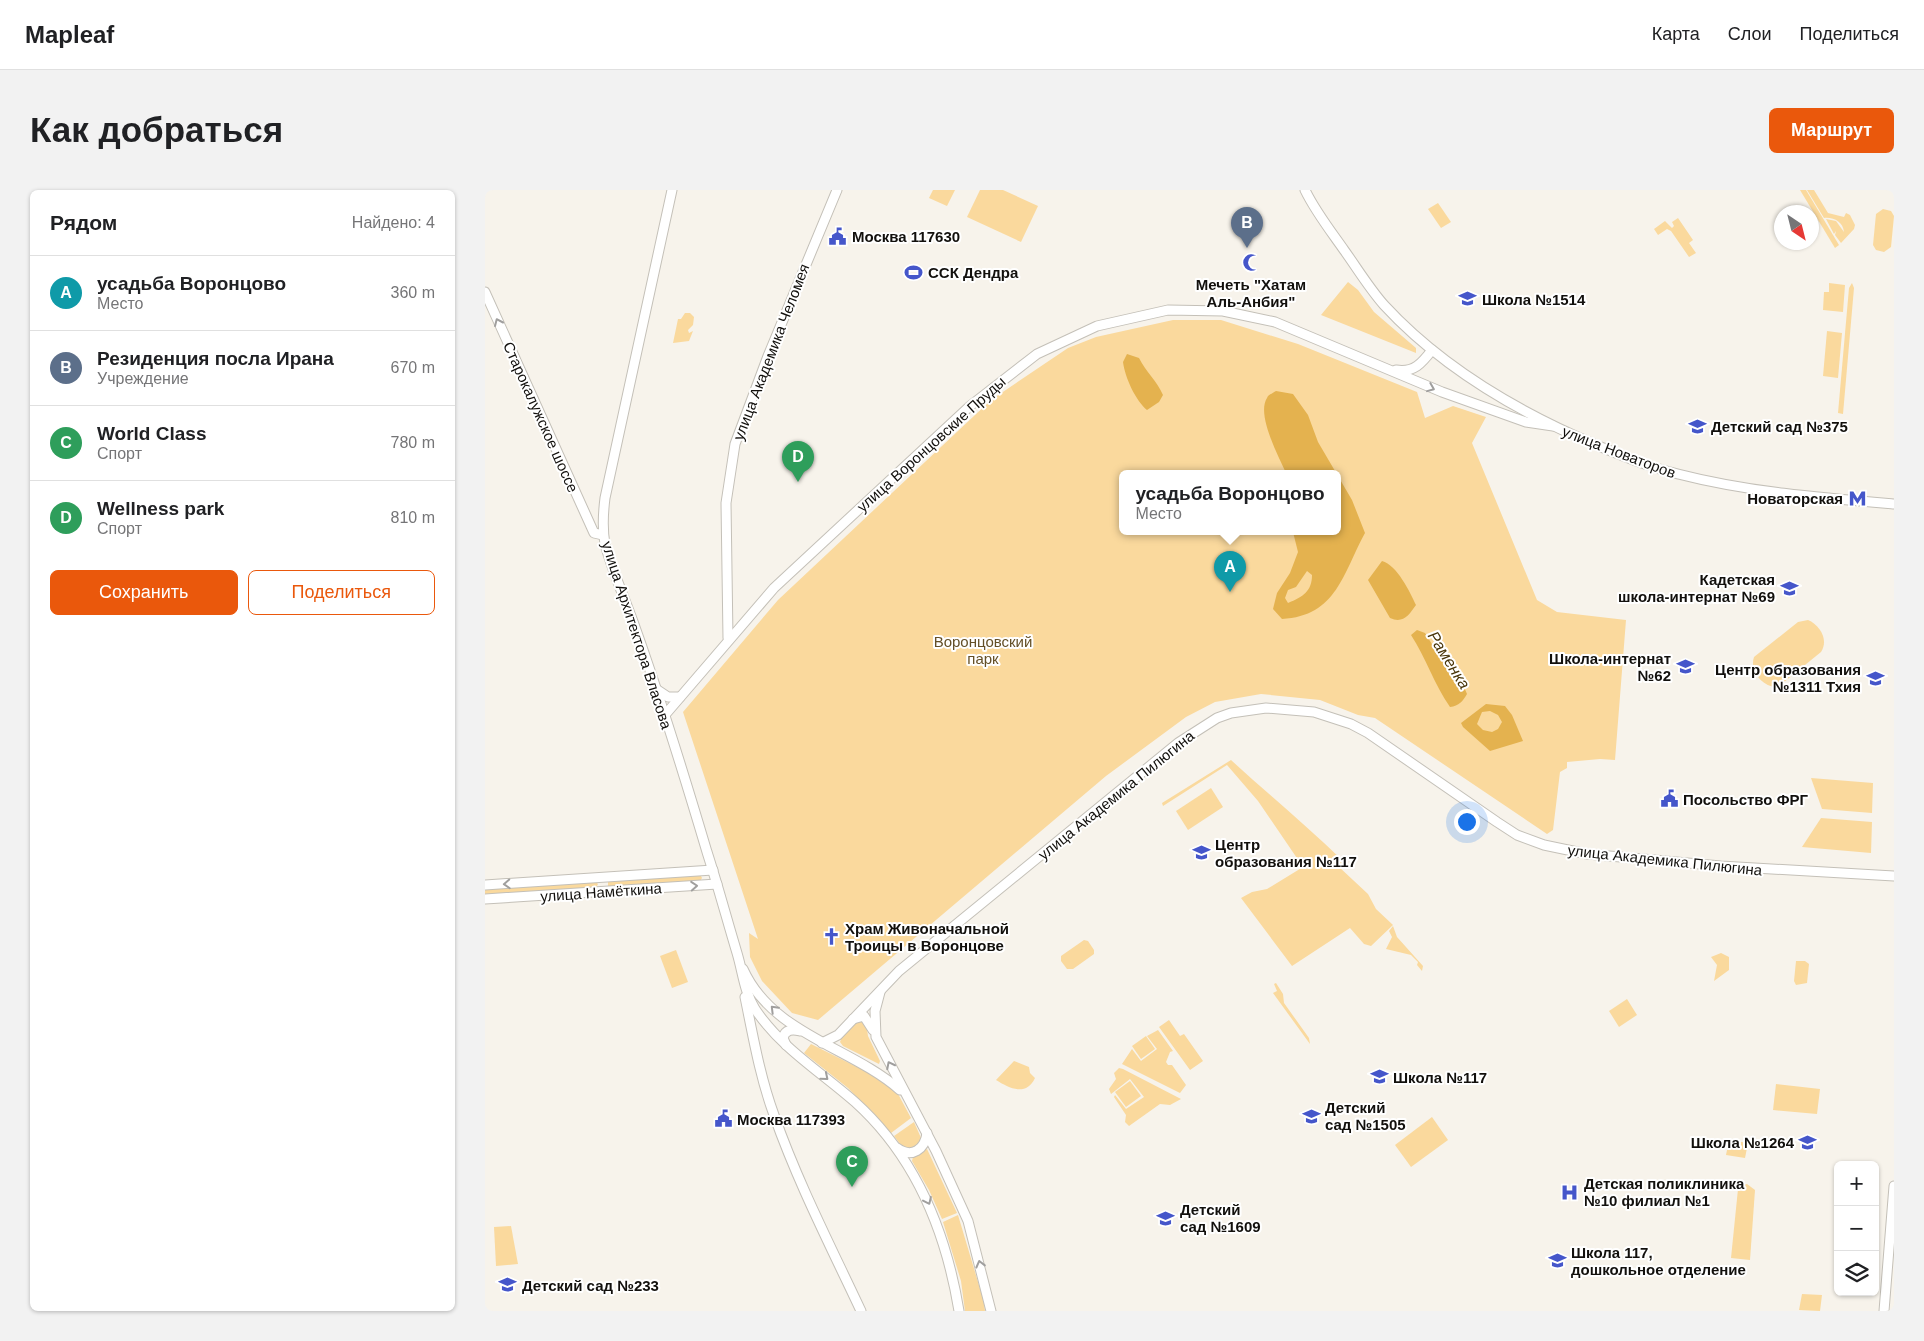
<!DOCTYPE html>
<html lang="ru">
<meta charset="utf-8">
<style>
body{margin:0;font-family:Arial,sans-serif;background:#f2f2f2;color:#202124}
.controls{position:absolute;right:15px;bottom:15px;display:grid;overflow:hidden;border-radius:8px;box-shadow:0 1px 4px #0004}
.controls button{width:45px;height:45px;display:grid;place-items:center;padding:0;border:0;border-bottom:1px solid #e0e0e0;background:#fff;color:#202124;font:25px sans-serif}
.compass{position:absolute;left:1289px;top:15px;width:45px;height:45px;border-radius:50%;background:#fff;box-shadow:0 1px 4px #0004;rotate:145deg}
.you{position:absolute;left:981px;top:631px;width:18px;height:18px;margin:-12px;border:4px solid #fff;border-radius:50%;background:#1a73e8;box-shadow:0 0 0 8px #1a73e833}
.badge{display:grid;place-items:center;width:32px;height:32px;border-radius:50%;background:#ea580c;color:#fff;font-size:16px;font-weight:700}
.pin{position:absolute;translate:-50% -41px;filter:drop-shadow(0 1px 2px #0008)}
.pin::after{content:'';position:absolute;top:26px;width:18px;height:15px;background:inherit;clip-path:polygon(0 0,100% 0,50% 100%)}
.popup{position:absolute;left:634px;top:280px;width:222px;height:65px;box-sizing:border-box;display:grid;place-content:center;border-radius:8px;background:#fff;filter:drop-shadow(0 1px 4px #0005);font-size:16px;white-space:nowrap;color:#757577}
.popup b{font-size:19px;color:#202124}
.popup::after{content:'';position:absolute;left:50%;top:100%;margin-left:-10px;border:10px solid transparent;border-top-color:#fff}
.list{margin:0;padding:0;list-style:none}
h2{display:flex;justify-content:space-between;align-items:center;height:65px;margin:0;padding:0 20px;font-size:21px}
h2 small{font-size:16px;font-weight:400;color:#757577}
.list li{display:grid;grid-template-columns:32px 1fr auto;gap:15px;align-items:center;box-sizing:border-box;height:75px;padding:0 20px;border-top:1px solid #e0e0e0}
.list b{display:block;font-size:19px;white-space:nowrap}
.list p{margin:0;font-size:16px;white-space:nowrap;color:#757577}
.list em{font-size:16px;font-style:normal;color:#757577}
.actions{display:flex;gap:10px;padding:15px 20px}
.actions a{flex:1;padding:11px 0;border:1px solid #ea580c;border-radius:8px;text-align:center;font-size:18px;color:#ea580c}
.actions .main{background:#ea580c;color:#fff}
.icon{flex:none;width:28px;height:28px;fill:none;stroke:currentColor;stroke-width:2;stroke-linecap:round;stroke-linejoin:round}
.map{position:relative;flex:none;width:1409px;height:1121px;overflow:hidden;border-radius:8px}
header{display:flex;align-items:center;gap:30px;box-sizing:border-box;height:70px;padding:0 25px;background:#fff;border-bottom:1px solid #e0e0e0}
header strong{font-size:24px}
nav{display:flex;gap:28px;margin-inline-start:auto;font-size:18px}
.intro{display:flex;align-items:center;justify-content:space-between;box-sizing:border-box;height:120px;padding:0 30px}
h1{margin:0;font-size:35px}
.button{padding:12px 22px;border-radius:8px;background:#ea580c;color:#fff;font-size:18px;font-weight:700}
main{display:flex;gap:30px;padding:0 30px}
aside{flex:1;background:#fff;border-radius:8px;box-shadow:0 1px 4px #0004}
.map>svg:first-child{display:block}
</style>
<header>
<strong>Mapleaf</strong>
<nav><a>Карта</a><a>Слои</a><a>Поделиться</a></nav>
</header>
<div class="intro"><h1>Как добраться</h1><a class="button">Маршрут</a></div>
<main>
<aside>
<h2>Рядом<small>Найдено: 4</small></h2>
<ul class="list">
<li><span class="badge" style="background:#0f9aa8">A</span><div><b>усадьба Воронцово</b><p>Место</p></div><em>360 m</em></li>
<li><span class="badge" style="background:#5c6f8a">B</span><div><b>Резиденция посла Ирана</b><p>Учреждение</p></div><em>670 m</em></li>
<li><span class="badge" style="background:#2e9e5b">C</span><div><b>World Class</b><p>Спорт</p></div><em>780 m</em></li>
<li><span class="badge" style="background:#2e9e5b">D</span><div><b>Wellness park</b><p>Спорт</p></div><em>810 m</em></li>
</ul>
<div class="actions"><a class="main">Сохранить</a><a>Поделиться</a></div>
</aside>
<div class="map">
<svg width="1409" height="1121" viewBox="0 0 1409 1121">
<rect width="100%" height="100%" fill="#f7f3eb"/>
<g fill="#fad99d" fill-rule="evenodd">
<path d="M448,0H470L462,16L444,8Z"/>
<path d="M495,0H518L553,16L536,52L482,27Z"/>
<path d="M1315,0H1321L1354,55L1350,58Z"/>
<path d="M1322,0H1329L1343,23L1359,27L1361,23L1365,25L1370,35L1369,39L1356,53L1350,45L1351,41L1349,44L1341,29L1351,31L1359,42C1358,32 1349,27 1339,28Z"/>
<path d="M953,13L966,32L956,38L943,19Z"/>
<path d="M1398,19L1406,21L1409,26L1406,57L1399,62L1391,60L1388,55L1391,24Z"/>
<path d="M1193,28L1208,50L1204,53L1211,63L1204,67L1186,41L1182,39L1173,45L1169,39L1180,31L1187,38L1189,36L1187,32Z"/>
<path d="M863,92L873,100L889,122L931,158V163L836,125Z"/>
<path d="M1344,93L1360,95L1358,122L1338,120L1339,102H1344Z"/>
<path d="M1367,93L1369,98L1358,224L1353,223L1364,98Z"/>
<path d="M200,123H205L209,127L208,135L203,140L204,143L208,141L204,151L188,153L193,129H196Z"/>
<path d="M688,130H736L813,154L932,202L940,228L968,216L1001,227L987,253L1052,410L1072,422L1141,430L1130,570L1115,569L1082,572V578L1075,582L1068,640L1062,644L890,528L873,525L835,510L776,504L730,512L701,527L621,586L333,830L307,823L277,791L265,767L264,743L273,749L198,522L293,410L506,210L583,158L611,147ZM638,283H852V341H638Z"/>
<path d="M1342,141L1357,143L1353,188L1338,186Z"/>
<path d="M1323,430C1335,435 1344,450 1336,462L1293,497C1278,498 1264,481 1269,467L1313,432Z"/>
<path d="M746,570C783,604 822,636 858,671L853,676L883,704L891,719L908,735L886,756L879,754L865,738L807,776L756,708L767,702L782,699L818,677L773,611L742,575L678,616L677,613Z"/>
<path d="M1326,588L1388,593L1387,623L1337,619Z"/>
<path d="M726,598L738,617L703,640L691,621Z"/>
<path d="M1336,628L1387,632L1386,663L1317,657Z"/>
<path d="M215,684L217,688L215,691L123,698V691Z"/>
<path d="M110,691L113,694L111,698L0,706V699Z"/>
<path d="M908,736L912,747L938,776L937,781L932,775L933,772L926,765L901,759L907,747L904,741Z"/>
<path d="M599,750L603,751L609,760V764L588,779H582L576,771V766Z"/>
<path d="M191,760L203,792L187,798L175,766Z"/>
<path d="M1236,763L1244,767V780L1229,791L1232,775L1226,767Z"/>
<path d="M1311,771H1320L1324,774L1322,793L1311,795L1309,791Z"/>
<path d="M791,793L798,804L799,813L824,848L825,854L788,803L792,801L789,794Z"/>
<path d="M1142,809L1152,825L1134,837L1124,821Z"/>
<path d="M374,828L381,833L383,846L395,871L394,874L358,856L355,852L357,847Z"/>
<path d="M684,830L695,846L699,844L718,871L705,880L674,837Z"/>
<path d="M673,840L688,861L685,862L681,872L683,875H687L701,895L695,903L637,874L647,859L656,871L672,859L662,846Z"/>
<path d="M661,846L670,859L656,869L647,856Z"/>
<path d="M326,854L400,891L412,902L426,928L406,943L363,898L319,863Z"/>
<path d="M529,871L544,877L545,883L550,888C541,907 524,898 511,890Z"/>
<path d="M634,878L638,879L696,909L685,915L675,914L644,936L640,932L641,925L629,907L630,905L641,919L659,907L645,889L626,904L624,899L631,889L629,883Z"/>
<path d="M645,891L656,906L641,917L630,902Z"/>
<path d="M1291,894L1335,899L1332,924L1288,920Z"/>
<path d="M947,927L963,950L926,977L910,955Z"/>
<path d="M429,932L437,950L428,960L418,958L409,946Z"/>
<path d="M1244,950L1263,953L1260,968L1241,965Z"/>
<path d="M442,959L472,1023L457,1029L444,1000L427,971L428,967Z"/>
<path d="M1262,994L1270,1000L1265,1070L1246,1068L1253,999L1256,995Z"/>
<path d="M473,1025L499,1112L500,1121H480L476,1091L458,1032Z"/>
<path d="M26,1036L33,1074L11,1076L9,1037Z"/>
<path d="M1317,1104L1337,1105L1335,1121L1314,1120Z"/>
</g>
<g fill="#e4b24f" fill-rule="evenodd">
<path d="M642,164L654,168C661,182 672,191 678,205L674,212L662,220C651,211 640,188 638,172Z"/>
<path d="M791,201L808,204L823,225L833,252L867,310L880,343C858,383 852,426 797,429L788,419L792,403L805,383L813,362L808,342L852,341V283H801C794,267 771,225 782,208C783,205 788,203 791,201ZM822,381L827,385C827,401 818,407 803,413L800,408L803,400L811,397Z"/>
<path d="M897,371C912,375 925,402 931,415C924,425 918,434 905,428L883,390Z"/>
<path d="M932,440L940,443L963,480L979,497L982,504C978,511 974,516 965,517C949,494 941,468 926,445Z"/>
<path d="M1001,514L1020,516L1027,525L1038,551L1005,561L978,537L976,533ZM1005,521L1013,525L1017,532L1013,539L1007,542L998,540L992,534L997,522Z"/>
</g>
<g fill="none" stroke-linecap="round" stroke-linejoin="round">
<defs>
<g id="minor">
<path d="M187,0L120,308C118,324 117,338 120,354C128,383 141,411 151,440C177,513 200,588 222,662C233,696 242,730 252,763C258,783 259,801 270,819C296,858 336,882 370,912C431,967 461,1042 474,1121"/>
<path d="M820,0C830,21 845,40 859,60C872,78 884,98 899,115C957,178 1033,222 1111,255C1138,266 1164,277 1193,284C1263,302 1337,308 1409,314"/>
<path d="M0,102L109,343L118,345"/>
<path d="M911,180C929,183 937,173 947,160"/>
<path d="M243,448L241,313L250,254L283,166L352,0"/>
<path d="M171,499L183,507H195"/>
<path d="M179,526L289,398L485,216L552,164L612,136L683,120L738,121L790,132L957,202L1041,232L1068,236"/>
<path d="M0,695L228,680"/>
<path d="M0,709L232,694"/>
<path d="M258,779C287,844 366,857 415,900"/>
<path d="M395,802L390,821L391,847L451,961L483,1031L506,1121"/>
<path d="M260,807C268,846 275,887 289,925C313,993 346,1057 376,1121"/>
<path d="M368,829L379,826L388,840"/>
<path d="M337,853L353,845L414,781L693,553L732,528L746,523L781,518L829,522L866,534L883,543L1012,632L1032,645L1059,655L1102,664L1236,676L1409,686"/>
<path d="M301,855L298,848C300,839 308,839 315,841"/>
<path d="M412,958C427,969 440,959 442,943"/>
<path d="M1399,1121L1409,996"/>
</g>
</defs>
<use href="#minor" stroke="#c4c0b8" stroke-width="11"/>
<use href="#minor" stroke="#fff" stroke-width="9"/>
</g>
<defs><path id="oneway-chevron" d="M-2-3.5L2.5 0L-2 3.5" fill="none" stroke-width="1.6" stroke-linecap="round" stroke-linejoin="round" transform="scale(1.25)"/></defs>
<g stroke="#a09f9e">
<use href="#oneway-chevron" transform="translate(13 132) rotate(-114)"/>
<use href="#oneway-chevron" transform="translate(946 198) rotate(22)"/>
<use href="#oneway-chevron" transform="translate(22 694) rotate(177)"/>
<use href="#oneway-chevron" transform="translate(209 696) rotate(-4)"/>
<use href="#oneway-chevron" transform="translate(289 819) rotate(-135)"/>
<use href="#oneway-chevron" transform="translate(405 875) rotate(-117)"/>
<use href="#oneway-chevron" transform="translate(340 887) rotate(40)"/>
<use href="#oneway-chevron" transform="translate(443 1011) rotate(65)"/>
<use href="#oneway-chevron" transform="translate(495 1074) rotate(-104)"/>
</g>
<defs>
<symbol id="civic-bare" viewBox="-9 -9 18 18"><path d="M-.6-6.5H3V-4.5H.6V-3L4-1V1h2V6H-6V1h2V-1L-.6-3ZM-1.2 2.5V6h2.4V2.5Z" fill="#4556ca" stroke="#fff" stroke-width="2.5" paint-order="stroke"/></symbol>
<symbol id="mosque-bare" viewBox="-9 -9 18 18"><path d="M3.5-4.9A6 6 0 1 0 3.5 4.9A5 5 0 1 1 3.5-4.9Z" fill="#4556ca" stroke="#fff" stroke-width="2.5" paint-order="stroke"/></symbol>
<symbol id="stadium-bare" viewBox="-9 -9 18 18"><path d="M0-5a6.5 5 0 1 0 0 10a6.5 5 0 1 0 0-10ZM-3.5-1.8h7v3.6h-7Z" fill="#4556ca" stroke="#fff" stroke-width="2.5" paint-order="stroke"/></symbol>
<symbol id="school-bare" viewBox="-9 -9 18 18"><path d="M0-5L7-2L0 1L-7-2ZM-4 1L0 2.5L4 1V4Q0 6-4 4Z" fill="#4556ca" stroke="#fff" stroke-width="2.5" paint-order="stroke"/></symbol>
<symbol id="metro-bare" viewBox="-9 -9 18 18"><path d="M-5.5 5V-5H-3L0 0L3-5H5.5V5H3V-.5L0 4L-3-.5V5Z" fill="#4556ca" stroke="#fff" stroke-width="2.5" paint-order="stroke"/></symbol>
<symbol id="church-bare" viewBox="-9 -9 18 18"><path d="M-1.2-6h2.4v3.5h3.3v2.4h-3.3V6h-2.4V-.1h-3.3v-2.4h3.3Z" fill="#4556ca" stroke="#fff" stroke-width="2.5" paint-order="stroke"/></symbol>
<symbol id="hospital-bare" viewBox="-9 -9 18 18"><path d="M-5-5h3v3.5h4V-5h3V5h-3V1.5h-4V5h-3Z" fill="#4556ca" stroke="#fff" stroke-width="2.5" paint-order="stroke"/></symbol>
</defs>
<g fill-rule="evenodd">
<use href="#civic-bare" x="340" y="34" width="25" height="25"/>
<use href="#mosque-bare" x="754" y="60" width="25" height="25"/>
<use href="#stadium-bare" x="416" y="70" width="25" height="25"/>
<use href="#school-bare" x="970" y="96" width="25" height="25"/>
<use href="#school-bare" x="1200" y="224" width="25" height="25"/>
<use href="#metro-bare" x="1360" y="296" width="25" height="25"/>
<use href="#school-bare" x="1292" y="386" width="25" height="25"/>
<use href="#school-bare" x="1188" y="464" width="25" height="25"/>
<use href="#school-bare" x="1378" y="476" width="25" height="25"/>
<use href="#civic-bare" x="1172" y="596" width="25" height="25"/>
<use href="#school-bare" x="704" y="650" width="25" height="25"/>
<use href="#church-bare" x="334" y="734" width="25" height="25"/>
<use href="#school-bare" x="882" y="874" width="25" height="25"/>
<use href="#school-bare" x="814" y="914" width="25" height="25"/>
<use href="#civic-bare" x="226" y="916" width="25" height="25"/>
<use href="#school-bare" x="1310" y="940" width="25" height="25"/>
<use href="#hospital-bare" x="1072" y="990" width="25" height="25"/>
<use href="#school-bare" x="668" y="1016" width="25" height="25"/>
<use href="#school-bare" x="1060" y="1058" width="25" height="25"/>
<use href="#school-bare" x="10" y="1082" width="25" height="25"/>
</g>
<g text-anchor="middle" dominant-baseline="central" stroke-width="4" stroke-linejoin="round" paint-order="stroke">
<g font-size="15" font-weight="bold" fill="#12100d" stroke="#fff" text-anchor="start">
<text x="367" y="46">Москва 117630</text>
<text x="443" y="82">ССК Дендра</text>
<text x="766" y="94" text-anchor="middle">Мечеть "Хатам<tspan x="766" dy="17">Аль-Анбия"</tspan></text>
<text x="997" y="109">Школа №1514</text>
<text x="1226" y="236">Детский сад №375</text>
<text x="1358" y="308" text-anchor="end">Новаторская</text>
<text x="1290" y="389" text-anchor="end">Кадетская<tspan x="1290" dy="17">школа-интернат №69</tspan></text>
<text x="1186" y="468" text-anchor="end">Школа-интернат<tspan x="1186" dy="17">№62</tspan></text>
<text x="1376" y="479" text-anchor="end">Центр образования<tspan x="1376" dy="17">№1311 Тхия</tspan></text>
<text x="1198" y="609">Посольство ФРГ</text>
<text x="730" y="654">Центр<tspan x="730" dy="17">образования №117</tspan></text>
<text x="360" y="738">Храм Живоначальной<tspan x="360" dy="17">Троицы в Воронцове</tspan></text>
<text x="908" y="887">Школа №117</text>
<text x="840" y="917">Детский<tspan x="840" dy="17">сад №1505</tspan></text>
<text x="252" y="929">Москва 117393</text>
<text x="1309" y="952" text-anchor="end">Школа №1264</text>
<text x="1099" y="993">Детская поликлиника<tspan x="1099" dy="17">№10 филиал №1</tspan></text>
<text x="695" y="1019">Детский<tspan x="695" dy="17">сад №1609</tspan></text>
<text x="1086" y="1062">Школа 117,<tspan x="1086" dy="17">дошкольное отделение</tspan></text>
<text x="37" y="1095">Детский сад №233</text>
</g>
<g font-size="15" fill="#12100d" stroke="#fff">
<text transform="translate(286 162) rotate(-69)">улица Академика Челомея</text>
<text transform="translate(56 227) rotate(66)">Старокалужское шоссе</text>
<text transform="translate(446 254) rotate(-42)">улица Воронцовские Пруды</text>
<text transform="translate(1134 262) rotate(21)">улица Новаторов</text>
<text transform="translate(152 445) rotate(72)">улица Архитектора Власова</text>
<text transform="translate(631 605) rotate(-39)">улица Академика Пилюгина</text>
<text transform="translate(1180 670) rotate(6)">улица Академика Пилюгина</text>
<text transform="translate(116 702) rotate(-4)">улица Намёткина</text>
</g>
<g font-size="15" fill="#644f26" stroke="#fff">
<text x="498" y="451">Воронцовский<tspan x="498" dy="17">парк</tspan></text>
</g>
<g font-size="16" font-style="italic" fill="#483408" stroke="#fff">
<text transform="translate(964 470) rotate(58)">Раменка</text>
</g>
</g>
</svg>
<div class="controls">
<button>+</button>
<button>−</button>
<button><svg class="icon" aria-label="layers" viewBox="0 0 24 24"><path d="M12 4l9 5-9 5-9-5zM3 14l9 5 9-5"/></svg></button>
</div>
<svg class="compass" viewBox="-18 -18 36 36"><path d="M0-13l5 13h-10z" fill="#e53935"/><path d="M0 13l5-13h-10z" fill="#757577"/></svg>
<div class="you"></div>
<div class="pin badge" style="left:745px;top:402px;background:#0f9aa8">A</div>
<div class="popup"><b>усадьба Воронцово</b>Место</div>
<div class="pin badge" style="left:762px;top:58px;background:#5c6f8a">B</div>
<div class="pin badge" style="left:367px;top:997px;background:#2e9e5b">C</div>
<div class="pin badge" style="left:313px;top:292px;background:#2e9e5b">D</div>
</div>
</main>
